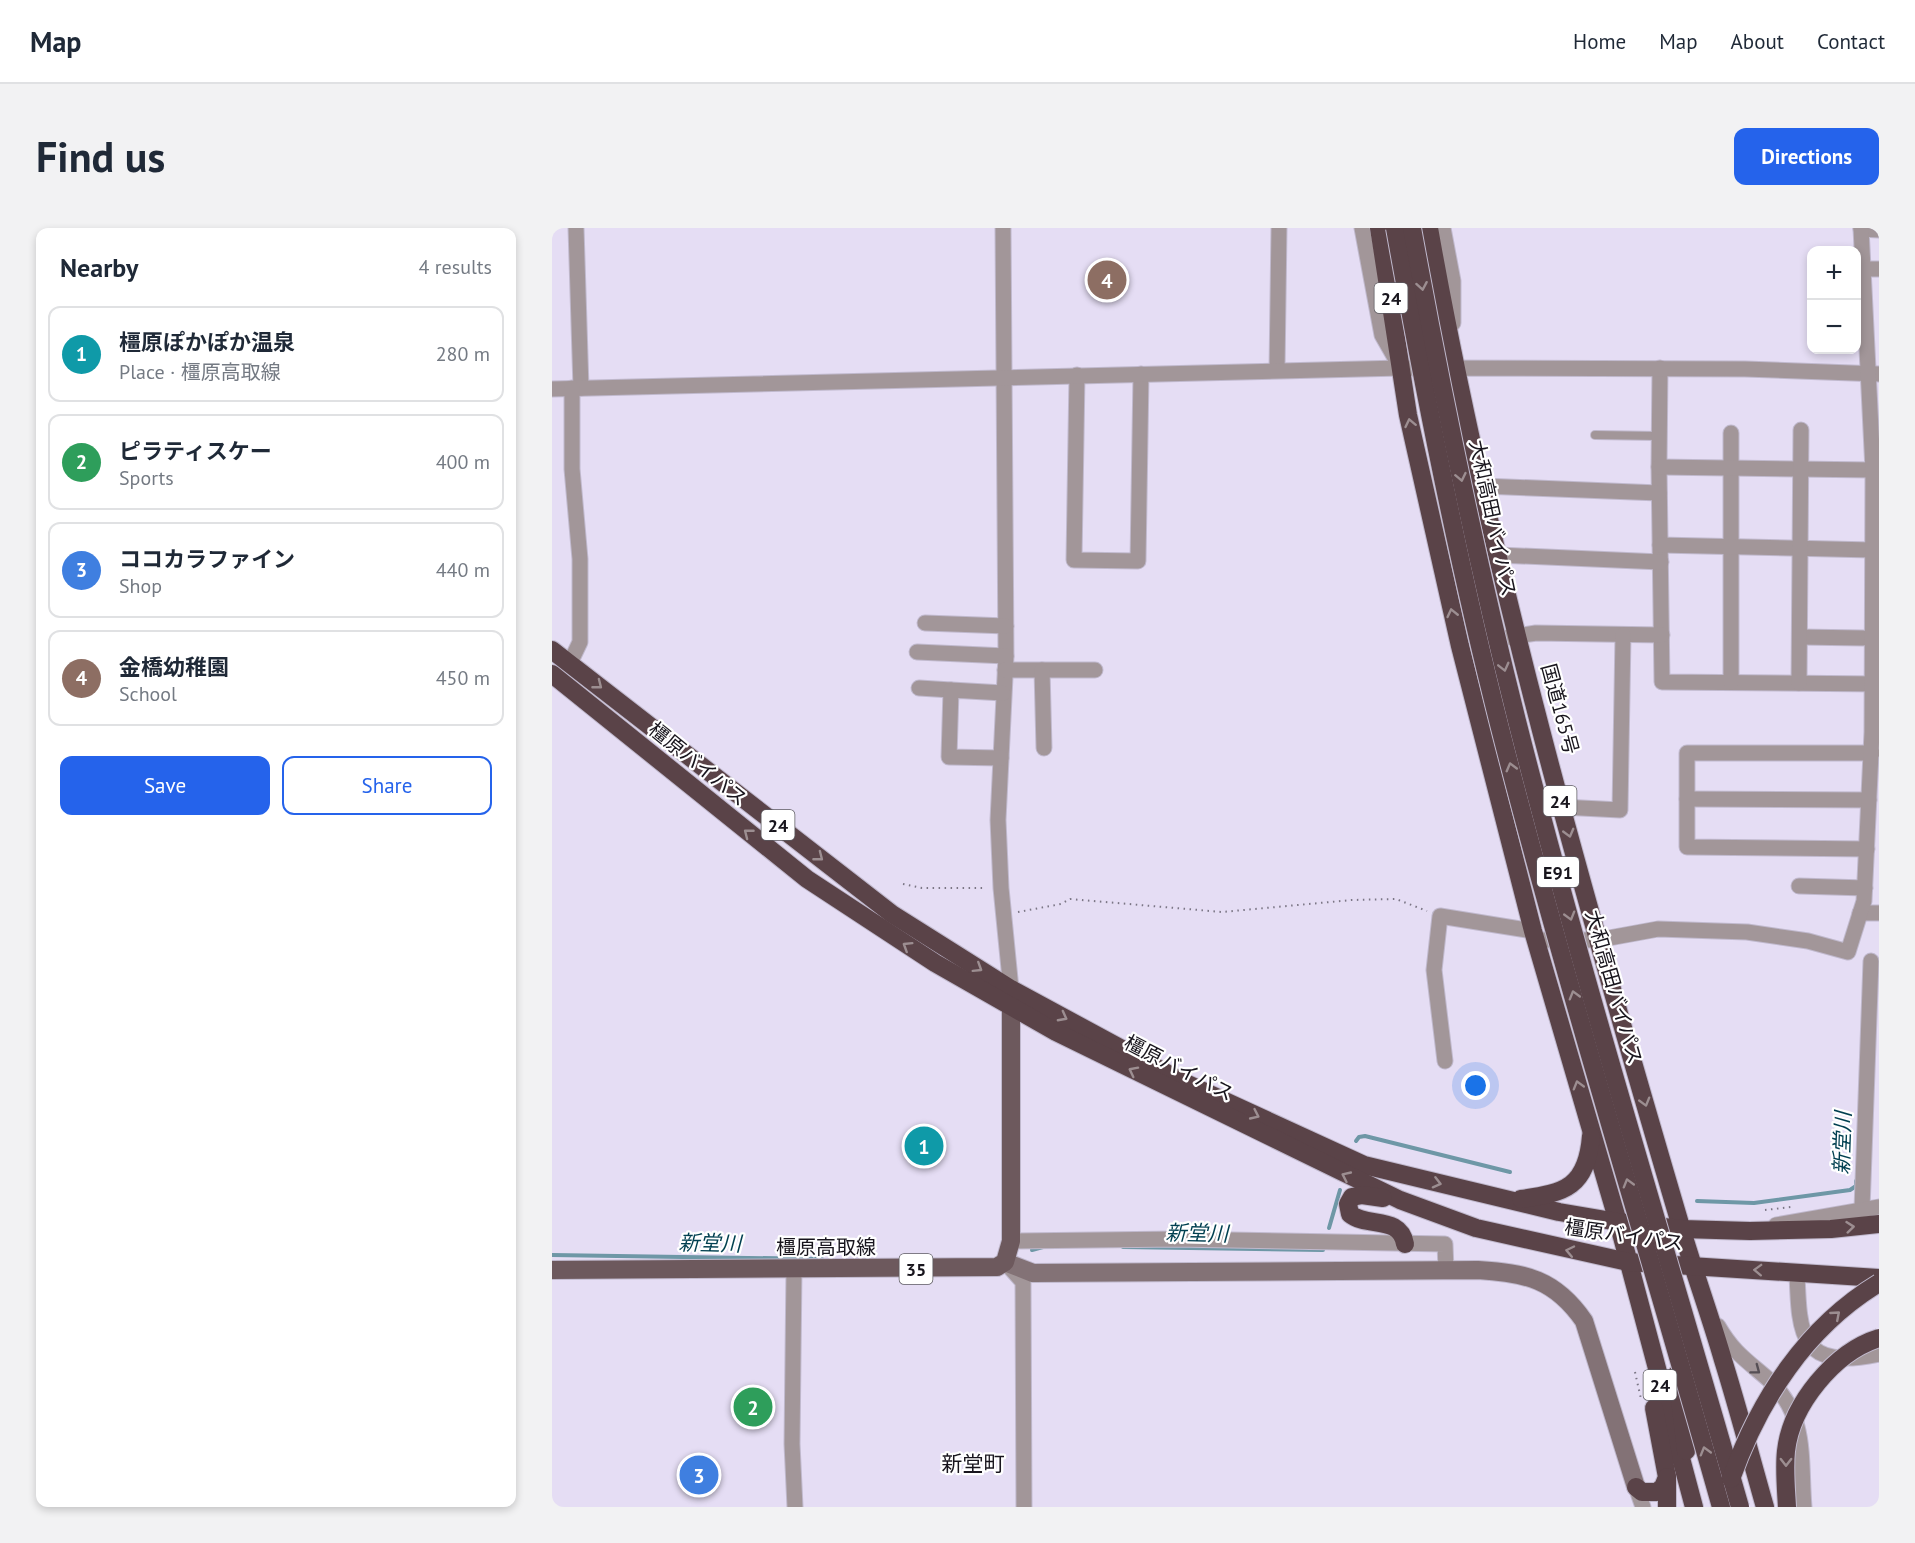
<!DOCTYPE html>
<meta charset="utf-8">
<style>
body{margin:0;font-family:"PT Sans","Noto Sans JP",sans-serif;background:#f2f2f3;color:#1f2937}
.controls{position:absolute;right:18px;top:18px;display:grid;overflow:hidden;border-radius:12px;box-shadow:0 3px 9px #0003}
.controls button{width:54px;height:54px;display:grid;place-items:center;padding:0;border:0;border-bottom:2px solid #e0e1e3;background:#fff;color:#1f2937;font:30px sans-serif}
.you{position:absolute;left:924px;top:858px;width:21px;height:21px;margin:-15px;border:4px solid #fff;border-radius:50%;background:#1a73e8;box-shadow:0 0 0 9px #1a73e833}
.badge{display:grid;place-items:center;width:39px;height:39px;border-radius:50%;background:#2563eb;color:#fff;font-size:20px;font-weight:700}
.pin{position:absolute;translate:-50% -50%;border:3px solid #fff;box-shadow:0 2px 6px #0006}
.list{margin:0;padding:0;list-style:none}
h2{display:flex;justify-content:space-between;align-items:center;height:78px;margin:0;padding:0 24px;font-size:26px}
h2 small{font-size:20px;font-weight:400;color:#747a83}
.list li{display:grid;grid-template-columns:39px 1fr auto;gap:18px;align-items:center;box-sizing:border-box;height:96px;margin:0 12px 12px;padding:0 12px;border:2px solid #e0e1e3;border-radius:12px}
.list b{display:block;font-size:22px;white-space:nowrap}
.list p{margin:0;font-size:20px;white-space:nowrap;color:#747a83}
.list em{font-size:20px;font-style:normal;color:#747a83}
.actions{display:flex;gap:12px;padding:18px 24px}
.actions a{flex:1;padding:14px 0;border:2px solid #2563eb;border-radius:12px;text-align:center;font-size:21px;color:#2563eb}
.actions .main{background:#2563eb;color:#fff}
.map{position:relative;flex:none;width:1327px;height:1279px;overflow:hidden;border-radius:12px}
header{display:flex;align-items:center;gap:36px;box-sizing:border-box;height:84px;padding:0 30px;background:#fff;border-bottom:2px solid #e0e1e3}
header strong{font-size:28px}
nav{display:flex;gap:33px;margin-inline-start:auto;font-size:21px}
.intro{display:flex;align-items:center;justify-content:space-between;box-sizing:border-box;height:144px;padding:0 36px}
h1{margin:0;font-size:42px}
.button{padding:15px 27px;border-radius:12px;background:#2563eb;color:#fff;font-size:21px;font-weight:700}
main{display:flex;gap:36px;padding:0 36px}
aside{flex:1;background:#fff;border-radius:12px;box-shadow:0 3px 9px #0003}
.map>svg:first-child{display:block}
</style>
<header>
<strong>Map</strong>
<nav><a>Home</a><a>Map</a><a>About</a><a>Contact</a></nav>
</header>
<div class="intro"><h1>Find us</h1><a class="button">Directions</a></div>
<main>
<aside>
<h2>Nearby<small>4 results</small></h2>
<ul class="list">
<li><span class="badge" style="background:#0f9aa8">1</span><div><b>橿原ぽかぽか温泉</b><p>Place · 橿原高取線</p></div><em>280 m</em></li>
<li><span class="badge" style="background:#2e9e5b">2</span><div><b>ピラティスケー</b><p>Sports</p></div><em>400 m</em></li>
<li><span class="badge" style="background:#3f7fe0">3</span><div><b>ココカラファイン</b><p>Shop</p></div><em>440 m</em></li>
<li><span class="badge" style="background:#8d6e63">4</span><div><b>金橋幼稚園</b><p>School</p></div><em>450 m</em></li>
</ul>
<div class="actions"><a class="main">Save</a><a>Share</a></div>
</aside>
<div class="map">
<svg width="1327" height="1279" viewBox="0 0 1327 1279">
<rect width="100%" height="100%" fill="#e5ddf4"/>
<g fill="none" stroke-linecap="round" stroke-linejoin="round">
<g stroke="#6e97a6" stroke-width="4">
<path d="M804,913L807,909L813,908L958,944"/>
<path d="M1145,973L1202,975L1298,962L1304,958V953"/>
<path d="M777,1000L788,962"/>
<path d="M571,1019L771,1022V1018"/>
<path d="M480,1022L491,1019"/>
<path d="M0,1027L270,1031"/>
</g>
<defs>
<path id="lane" d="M1043,207L1107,208"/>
<g id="street">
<path d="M24,0L29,160"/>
<path d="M451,0L454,428L446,592L449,660L459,761"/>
<path d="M810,0L830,107L846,135"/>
<path d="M891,0L901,53V95"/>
<path d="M1309,1L1327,2"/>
<path d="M1311,41H1327"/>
<path d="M1108,140L1107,239L1110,454L1327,456"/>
<path d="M725,142L727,0"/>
<path d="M525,147L522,332L586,333L589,146"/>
<path d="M0,161L849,140L1193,141L1327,146"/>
<path d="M1179,205V454"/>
<path d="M1107,239L1321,242"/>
<path d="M931,258L1107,265"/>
<path d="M1108,317L1320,322"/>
<path d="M947,327L1109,334"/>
<path d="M373,395L454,398"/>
<path d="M1248,409L1311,410"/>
<path d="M934,413L984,405L1110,407"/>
<path d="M365,424L454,428"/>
<path d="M18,435L28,414V331L20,241V160"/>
<path d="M453,442H543"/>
<path d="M490,442L492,520"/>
<path d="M1247,455L1249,202"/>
<path d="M367,460L399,462"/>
<path d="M449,530L397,529L399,462L451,465"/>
<path d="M1135,571L1317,572"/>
<path d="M1010,579L1068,582L1071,407"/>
<path d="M1315,621L1135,619V525H1320"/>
<path d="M1247,658L1313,660"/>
<path d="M1308,685H1327"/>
<path d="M984,712H1046L1106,701L1195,704L1256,713L1296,724L1312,673L1320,504L1321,242L1309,0"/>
<path d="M893,833L882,742L888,688L981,703"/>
<path d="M1310,981L1319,733"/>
<path d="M1224,997L1327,979"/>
<path d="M459,1013L624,1011L893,1016L894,1042"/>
<path d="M453,1034L471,1054L472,1279"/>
<path d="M242,1042L240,1216L243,1279"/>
<path d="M1245,1044C1247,1110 1249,1142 1327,1126"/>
<path d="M1166,1098C1181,1124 1194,1132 1216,1151C1256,1187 1248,1231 1252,1279"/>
<path d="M1084,1259L1091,1279"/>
</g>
<path id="secondary" d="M453,1034L481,1045L926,1042C974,1045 1003,1051 1032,1093L1084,1259"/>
<path id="primary" d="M0,1042L445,1039L453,1034L459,1013V765"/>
<g id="highway">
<path d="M827,0L856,187L908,418L981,703L1066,994L1142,1279"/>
<path d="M877,0C937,338 1032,670 1129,999C1142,1044 1158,1087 1171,1132C1186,1180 1199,1230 1213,1279"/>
<path d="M0,422L340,686L459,761L629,853L812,937L1007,984L1066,994L1130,1001L1198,1003L1279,1001L1327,996"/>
<path d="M0,446L255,651L383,735L504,804L848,972L924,1000L1076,1034L1327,1050"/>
<path d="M831,970L810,967L800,969L796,976L798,986C815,1000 848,987 853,1016"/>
<path d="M969,971C1013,965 1035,959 1039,908"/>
<path d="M1125,1146L1134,1223"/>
<path d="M1084,1259L1090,1264H1105L1111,1259L1115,1249L1102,1180"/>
<path d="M1115,1279V1249"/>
</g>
</defs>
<use href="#lane" stroke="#c0b9cd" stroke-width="10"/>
<use href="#street" stroke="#c0b9cd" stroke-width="17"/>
<use href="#secondary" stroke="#c0b9cd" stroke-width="20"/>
<use href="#primary" stroke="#c0b9cd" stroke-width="20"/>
<use href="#highway" stroke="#c0b9cd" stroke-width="20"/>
<g stroke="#7b7685" stroke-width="2" stroke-dasharray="1.5 4.5" stroke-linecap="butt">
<path d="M351,656L370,660H434"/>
<path d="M466,684L509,676L518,671L670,684L800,672L844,671L875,683"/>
<path d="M1213,982L1239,979"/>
<path d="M1083,1144L1089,1171"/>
</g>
<use href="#lane" stroke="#a29699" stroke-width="8"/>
<use href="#street" stroke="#a29699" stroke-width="15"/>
<use href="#secondary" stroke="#837276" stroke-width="18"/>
<use href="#primary" stroke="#6d595d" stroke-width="18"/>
<use href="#highway" stroke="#5a4348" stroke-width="18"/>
<defs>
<g id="highway-bridge">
<path d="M843,0C873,168 906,335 948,500C1015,762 1096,1019 1169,1279"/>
<path d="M860,0C890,165 924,330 965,493C1032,757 1113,1017 1188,1279"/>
<path d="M1179,1251C1207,1172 1254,1099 1327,1055"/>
<path d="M1235,1279C1234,1261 1232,1241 1234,1223C1239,1177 1282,1124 1327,1110"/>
</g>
</defs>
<use href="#highway-bridge" stroke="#c0b9cd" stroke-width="20" stroke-linecap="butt"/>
<use href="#highway-bridge" stroke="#5a4348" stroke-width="18"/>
</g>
<defs><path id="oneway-chevron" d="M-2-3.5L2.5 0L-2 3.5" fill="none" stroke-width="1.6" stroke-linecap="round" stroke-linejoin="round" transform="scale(1.5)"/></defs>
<g stroke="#9c8e91">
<use href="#oneway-chevron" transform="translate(870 58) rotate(80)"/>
<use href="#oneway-chevron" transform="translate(858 195) rotate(-102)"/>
<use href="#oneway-chevron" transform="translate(909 249) rotate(78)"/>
<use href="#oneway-chevron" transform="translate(900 385) rotate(-103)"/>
<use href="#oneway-chevron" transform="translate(952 439) rotate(76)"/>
<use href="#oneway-chevron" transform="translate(46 457) rotate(38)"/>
<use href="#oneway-chevron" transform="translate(959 539) rotate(-105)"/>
<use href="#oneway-chevron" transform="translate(196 605) rotate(-142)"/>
<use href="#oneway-chevron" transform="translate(1017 605) rotate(75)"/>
<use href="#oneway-chevron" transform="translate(267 629) rotate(38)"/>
<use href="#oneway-chevron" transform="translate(1018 688) rotate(74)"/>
<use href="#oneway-chevron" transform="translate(355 718) rotate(-148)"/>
<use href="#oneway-chevron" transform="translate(426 740) rotate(32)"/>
<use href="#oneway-chevron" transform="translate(1022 767) rotate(-106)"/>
<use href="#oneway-chevron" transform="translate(511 789) rotate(28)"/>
<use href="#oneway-chevron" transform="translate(581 843) rotate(-153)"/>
<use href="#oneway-chevron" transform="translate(1026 857) rotate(-106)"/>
<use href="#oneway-chevron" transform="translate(1093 874) rotate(74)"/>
<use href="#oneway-chevron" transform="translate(703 887) rotate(25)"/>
<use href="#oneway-chevron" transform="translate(794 948) rotate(-155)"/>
<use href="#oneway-chevron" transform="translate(885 955) rotate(14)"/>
<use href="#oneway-chevron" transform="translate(1076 955) rotate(-106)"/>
<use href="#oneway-chevron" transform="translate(1298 999) rotate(-6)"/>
<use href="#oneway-chevron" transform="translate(1018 1023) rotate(-168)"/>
<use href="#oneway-chevron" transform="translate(1206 1042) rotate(-178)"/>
<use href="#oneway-chevron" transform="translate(1284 1087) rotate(-41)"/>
<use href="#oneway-chevron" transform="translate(1153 1223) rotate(-106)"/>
<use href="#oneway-chevron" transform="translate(1234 1234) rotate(90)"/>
</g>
<use stroke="#564f55" href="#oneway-chevron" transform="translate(1204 1142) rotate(37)"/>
<g text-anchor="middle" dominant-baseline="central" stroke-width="4.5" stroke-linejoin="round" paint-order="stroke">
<g fill="#fff" stroke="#5d5b61" stroke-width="1.5">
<rect x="822.5" y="55" width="33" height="30" rx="4.5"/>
<rect x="991.5" y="558" width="33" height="30" rx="4.5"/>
<rect x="209.5" y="582" width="33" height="30" rx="4.5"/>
<rect x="985" y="629" width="42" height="30" rx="4.5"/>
<rect x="347.5" y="1026" width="33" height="30" rx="4.5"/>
<rect x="1091.5" y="1142" width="33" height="30" rx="4.5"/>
</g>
<g font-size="18" font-weight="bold" fill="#18151d">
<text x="839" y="70">24</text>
<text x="1008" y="573">24</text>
<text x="226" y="597">24</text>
<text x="1006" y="644">E91</text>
<text x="364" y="1041">35</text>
<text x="1108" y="1157">24</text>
</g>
<g font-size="20" fill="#18151d" stroke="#fff">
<text transform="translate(941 290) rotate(78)">大和高田バイパス</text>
<text transform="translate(1008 481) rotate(75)">国道165号</text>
<text transform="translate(146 536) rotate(39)">橿原バイパス</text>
<text transform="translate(1062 759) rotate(74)">大和高田バイパス</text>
<text transform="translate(627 840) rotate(27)">橿原バイパス</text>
<text transform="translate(1072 1007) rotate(8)">橿原バイパス</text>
<text x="274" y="1019">橿原高取線</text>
</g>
<g font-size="21" font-style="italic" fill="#003f50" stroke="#fff">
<text transform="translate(1290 915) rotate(-88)">新堂川</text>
<text transform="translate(645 1005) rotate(1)">新堂川</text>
<text transform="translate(158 1015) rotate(1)">新堂川</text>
</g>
<g font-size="21" fill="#18151d" stroke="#fff">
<text x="421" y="1235">新堂町</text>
</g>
</g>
</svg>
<div class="controls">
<button>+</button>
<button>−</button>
</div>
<div class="you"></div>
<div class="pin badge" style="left:372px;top:918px;background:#0f9aa8">1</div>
<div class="pin badge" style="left:201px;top:1179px;background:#2e9e5b">2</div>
<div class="pin badge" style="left:147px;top:1247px;background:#3f7fe0">3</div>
<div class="pin badge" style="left:555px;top:52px;background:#8d6e63">4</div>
</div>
</main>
